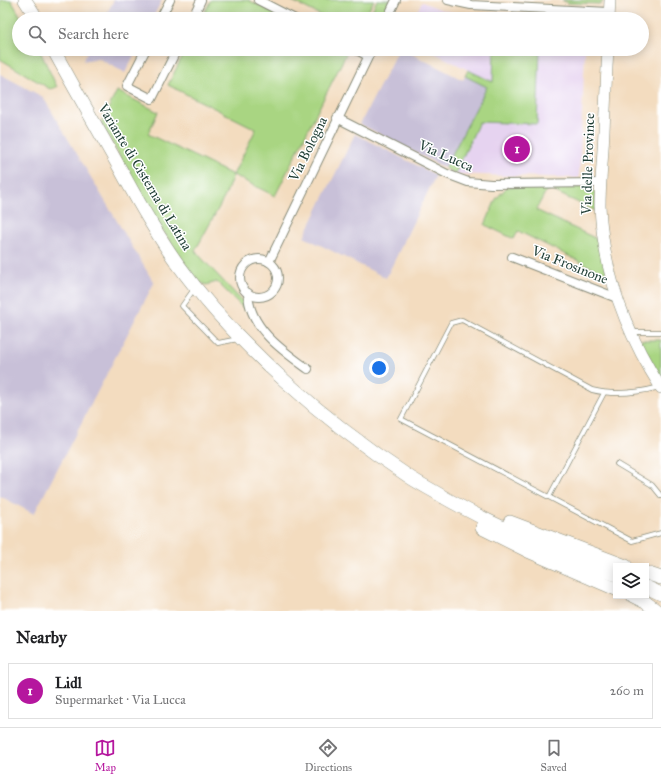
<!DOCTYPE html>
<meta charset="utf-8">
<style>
body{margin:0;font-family:"IM FELL Great Primer",serif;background:#f2f2f2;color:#202124}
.controls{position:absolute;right:12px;bottom:12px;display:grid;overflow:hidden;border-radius:0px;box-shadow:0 2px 10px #0003}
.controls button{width:36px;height:36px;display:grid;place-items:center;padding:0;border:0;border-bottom:1px solid #e0e0e0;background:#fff;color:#202124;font:20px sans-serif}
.you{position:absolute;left:379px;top:368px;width:14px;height:14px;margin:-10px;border:3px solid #fff;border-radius:50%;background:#1a73e8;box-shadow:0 0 0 6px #1a73e833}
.badge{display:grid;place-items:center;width:26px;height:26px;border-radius:50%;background:#b5179e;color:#fff;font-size:13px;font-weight:700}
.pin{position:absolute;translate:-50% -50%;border:2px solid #fff;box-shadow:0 1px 4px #0006}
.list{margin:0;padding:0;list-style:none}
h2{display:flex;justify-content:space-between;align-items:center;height:52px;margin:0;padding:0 16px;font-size:17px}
h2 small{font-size:13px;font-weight:400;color:#757577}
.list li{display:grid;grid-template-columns:26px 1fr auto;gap:12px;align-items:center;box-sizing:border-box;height:56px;margin:0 8px 8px;padding:0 8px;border:1px solid #e0e0e0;border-radius:0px}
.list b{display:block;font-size:15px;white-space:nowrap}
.list p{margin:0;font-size:13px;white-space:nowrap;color:#757577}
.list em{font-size:13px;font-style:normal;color:#757577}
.icon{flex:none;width:22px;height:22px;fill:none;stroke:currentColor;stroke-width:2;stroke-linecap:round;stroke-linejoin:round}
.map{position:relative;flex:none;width:661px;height:611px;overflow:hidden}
.search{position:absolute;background:#fff;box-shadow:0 2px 10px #0003;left:12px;right:12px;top:12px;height:44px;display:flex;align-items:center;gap:10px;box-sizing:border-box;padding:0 14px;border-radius:22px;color:#757577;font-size:15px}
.sheet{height:116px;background:#fff}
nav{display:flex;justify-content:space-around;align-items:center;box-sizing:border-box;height:56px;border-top:1px solid #e0e0e0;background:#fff;font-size:11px;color:#757577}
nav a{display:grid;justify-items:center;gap:2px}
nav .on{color:#b5179e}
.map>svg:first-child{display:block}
</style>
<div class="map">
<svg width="661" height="611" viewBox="0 0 661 611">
<rect width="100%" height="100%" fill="#fff"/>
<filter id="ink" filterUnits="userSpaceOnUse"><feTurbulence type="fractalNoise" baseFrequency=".025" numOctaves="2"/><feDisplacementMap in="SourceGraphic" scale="8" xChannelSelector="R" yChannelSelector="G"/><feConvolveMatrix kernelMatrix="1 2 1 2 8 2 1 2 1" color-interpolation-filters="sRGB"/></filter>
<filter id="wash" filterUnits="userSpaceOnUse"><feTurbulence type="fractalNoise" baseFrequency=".012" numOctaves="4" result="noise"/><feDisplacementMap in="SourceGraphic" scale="16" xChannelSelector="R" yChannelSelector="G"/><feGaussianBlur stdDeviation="0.9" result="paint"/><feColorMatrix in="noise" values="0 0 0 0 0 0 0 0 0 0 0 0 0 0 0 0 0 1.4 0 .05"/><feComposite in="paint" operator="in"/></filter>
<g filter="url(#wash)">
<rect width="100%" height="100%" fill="#f3dcbf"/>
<g fill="#e6d3f0">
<path d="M422,2L442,10L455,13L495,18V19H413Z"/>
<path d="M427,49H494L493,82L468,70Z"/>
<path d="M540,49H585L579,178L455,174L479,122L537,124Z"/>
</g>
<g fill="#c8c0d8">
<path d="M114,0H162L152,19H104Z"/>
<path d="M89,49H137L125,73L98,58L83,61Z"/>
<path d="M399,49H402L463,80L465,76L487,87L445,168L360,124Z"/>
<path d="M0,74L43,97L154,283L34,514L0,496Z"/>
<path d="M355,134L436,175L386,278L304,237Z"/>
</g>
<g fill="#a9d582" stroke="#64895b">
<path d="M0,0H11L22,19H19V49H39L57,87L50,89L0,59Z"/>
<path d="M211,0H248L286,19H201Z"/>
<path d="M290,0H374L364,19H328Z"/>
<path d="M377,0H391L382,19H368Z"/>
<path d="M562,0H604L601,4L568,3Z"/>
<path d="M186,49H345L348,50L275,196L233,175L225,196L195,251L245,304L248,313L217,282L206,285L200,282L190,271L154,218L101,123L117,91L158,112L148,134L233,175L256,129L168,85Z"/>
<path d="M494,49H540L537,124L479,122L455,174L445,168L487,87L465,76L468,70L493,82Z"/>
<path d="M507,187H590L595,192L596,211L551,190L550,191L547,189L536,210L601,241L607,275L518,231L514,239L485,225L496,199Z"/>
<path d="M640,340H661V379Z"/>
</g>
</g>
<g filter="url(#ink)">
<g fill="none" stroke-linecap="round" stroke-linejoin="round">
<defs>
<g id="lane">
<path d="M194,289L182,306L218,343L238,339"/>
<path d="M631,332H661"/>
<path d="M660,387C637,393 615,396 592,390L462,320L451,323L401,419L632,541L661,533"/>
<path d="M617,464L652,485L661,496"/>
<path d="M549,497L604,393"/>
</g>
<g id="street">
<path d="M258,0L295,19"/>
<path d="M448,0L471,5L609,12"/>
<path d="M160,19L170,0"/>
<path d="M192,19L201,0"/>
<path d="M387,19L396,0"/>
<path d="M146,49L127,86L152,99L177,49"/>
<path d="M355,49L368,56"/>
<path d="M337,118L447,174L468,182L491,184L601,183"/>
<path d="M512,257L617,298"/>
<circle cx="259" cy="278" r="19"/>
<path d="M269,262L372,49"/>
<path d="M248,293C249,328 283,351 308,369"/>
</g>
<g id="secondary">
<path d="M609,19L610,0"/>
<path d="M608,49C606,82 605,116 603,149C602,168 600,187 600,206C603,272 626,333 661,388"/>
</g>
<g id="primary">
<path d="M25,0L37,19"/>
<path d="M53,49C76,91 100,133 123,174C140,205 157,235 177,263C236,345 327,423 411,478C422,485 434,491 445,498C500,529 557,553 616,575"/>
<path d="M510,522L626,566"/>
<path d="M482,528L528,551L616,589"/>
<path d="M646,573L661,578"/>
<path d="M646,587L661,594"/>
<path d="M633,596L645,602L657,611"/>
</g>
</defs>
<use href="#lane" stroke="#898c7a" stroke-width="5.5"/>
<use href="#street" stroke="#898c7a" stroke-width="10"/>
<use href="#secondary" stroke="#898c7a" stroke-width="12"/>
<use href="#primary" stroke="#898c7a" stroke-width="14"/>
<use href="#lane" stroke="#fff" stroke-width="4"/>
<use href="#street" stroke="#fff" stroke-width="8"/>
<use href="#secondary" stroke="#fff" stroke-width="11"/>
<use href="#primary" stroke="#fff" stroke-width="13"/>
</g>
</g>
<g text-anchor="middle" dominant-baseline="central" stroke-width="3" stroke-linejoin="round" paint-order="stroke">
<g font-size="14" fill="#1f3d34" stroke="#fff">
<text transform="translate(308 149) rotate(-64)">Via Bologna</text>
<text transform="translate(446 156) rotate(24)">Via Lucca</text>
<text transform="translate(588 164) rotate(-88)">Via delle Province</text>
<text transform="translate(145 177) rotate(59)">Variante di Cisterna di Latina</text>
<text transform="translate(570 265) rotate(22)">Via Frosinone</text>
</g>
</g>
</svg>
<div class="controls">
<button><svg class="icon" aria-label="layers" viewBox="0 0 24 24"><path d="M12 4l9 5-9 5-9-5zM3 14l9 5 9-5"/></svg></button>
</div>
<div class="you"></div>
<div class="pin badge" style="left:517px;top:149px">1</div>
<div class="search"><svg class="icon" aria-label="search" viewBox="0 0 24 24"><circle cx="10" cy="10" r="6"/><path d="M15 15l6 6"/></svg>Search here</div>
</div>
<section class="sheet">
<h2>Nearby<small></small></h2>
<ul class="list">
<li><span class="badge">1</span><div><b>Lidl</b><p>Supermarket · Via Lucca</p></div><em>260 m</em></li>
</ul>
</section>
<nav>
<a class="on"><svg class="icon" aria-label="map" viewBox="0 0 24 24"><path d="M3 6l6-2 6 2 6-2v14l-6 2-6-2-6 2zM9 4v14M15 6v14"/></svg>Map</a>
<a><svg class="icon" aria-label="directions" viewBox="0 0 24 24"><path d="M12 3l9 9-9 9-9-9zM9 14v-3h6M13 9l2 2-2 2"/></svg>Directions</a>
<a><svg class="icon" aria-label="saved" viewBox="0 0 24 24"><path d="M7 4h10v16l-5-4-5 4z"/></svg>Saved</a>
</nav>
